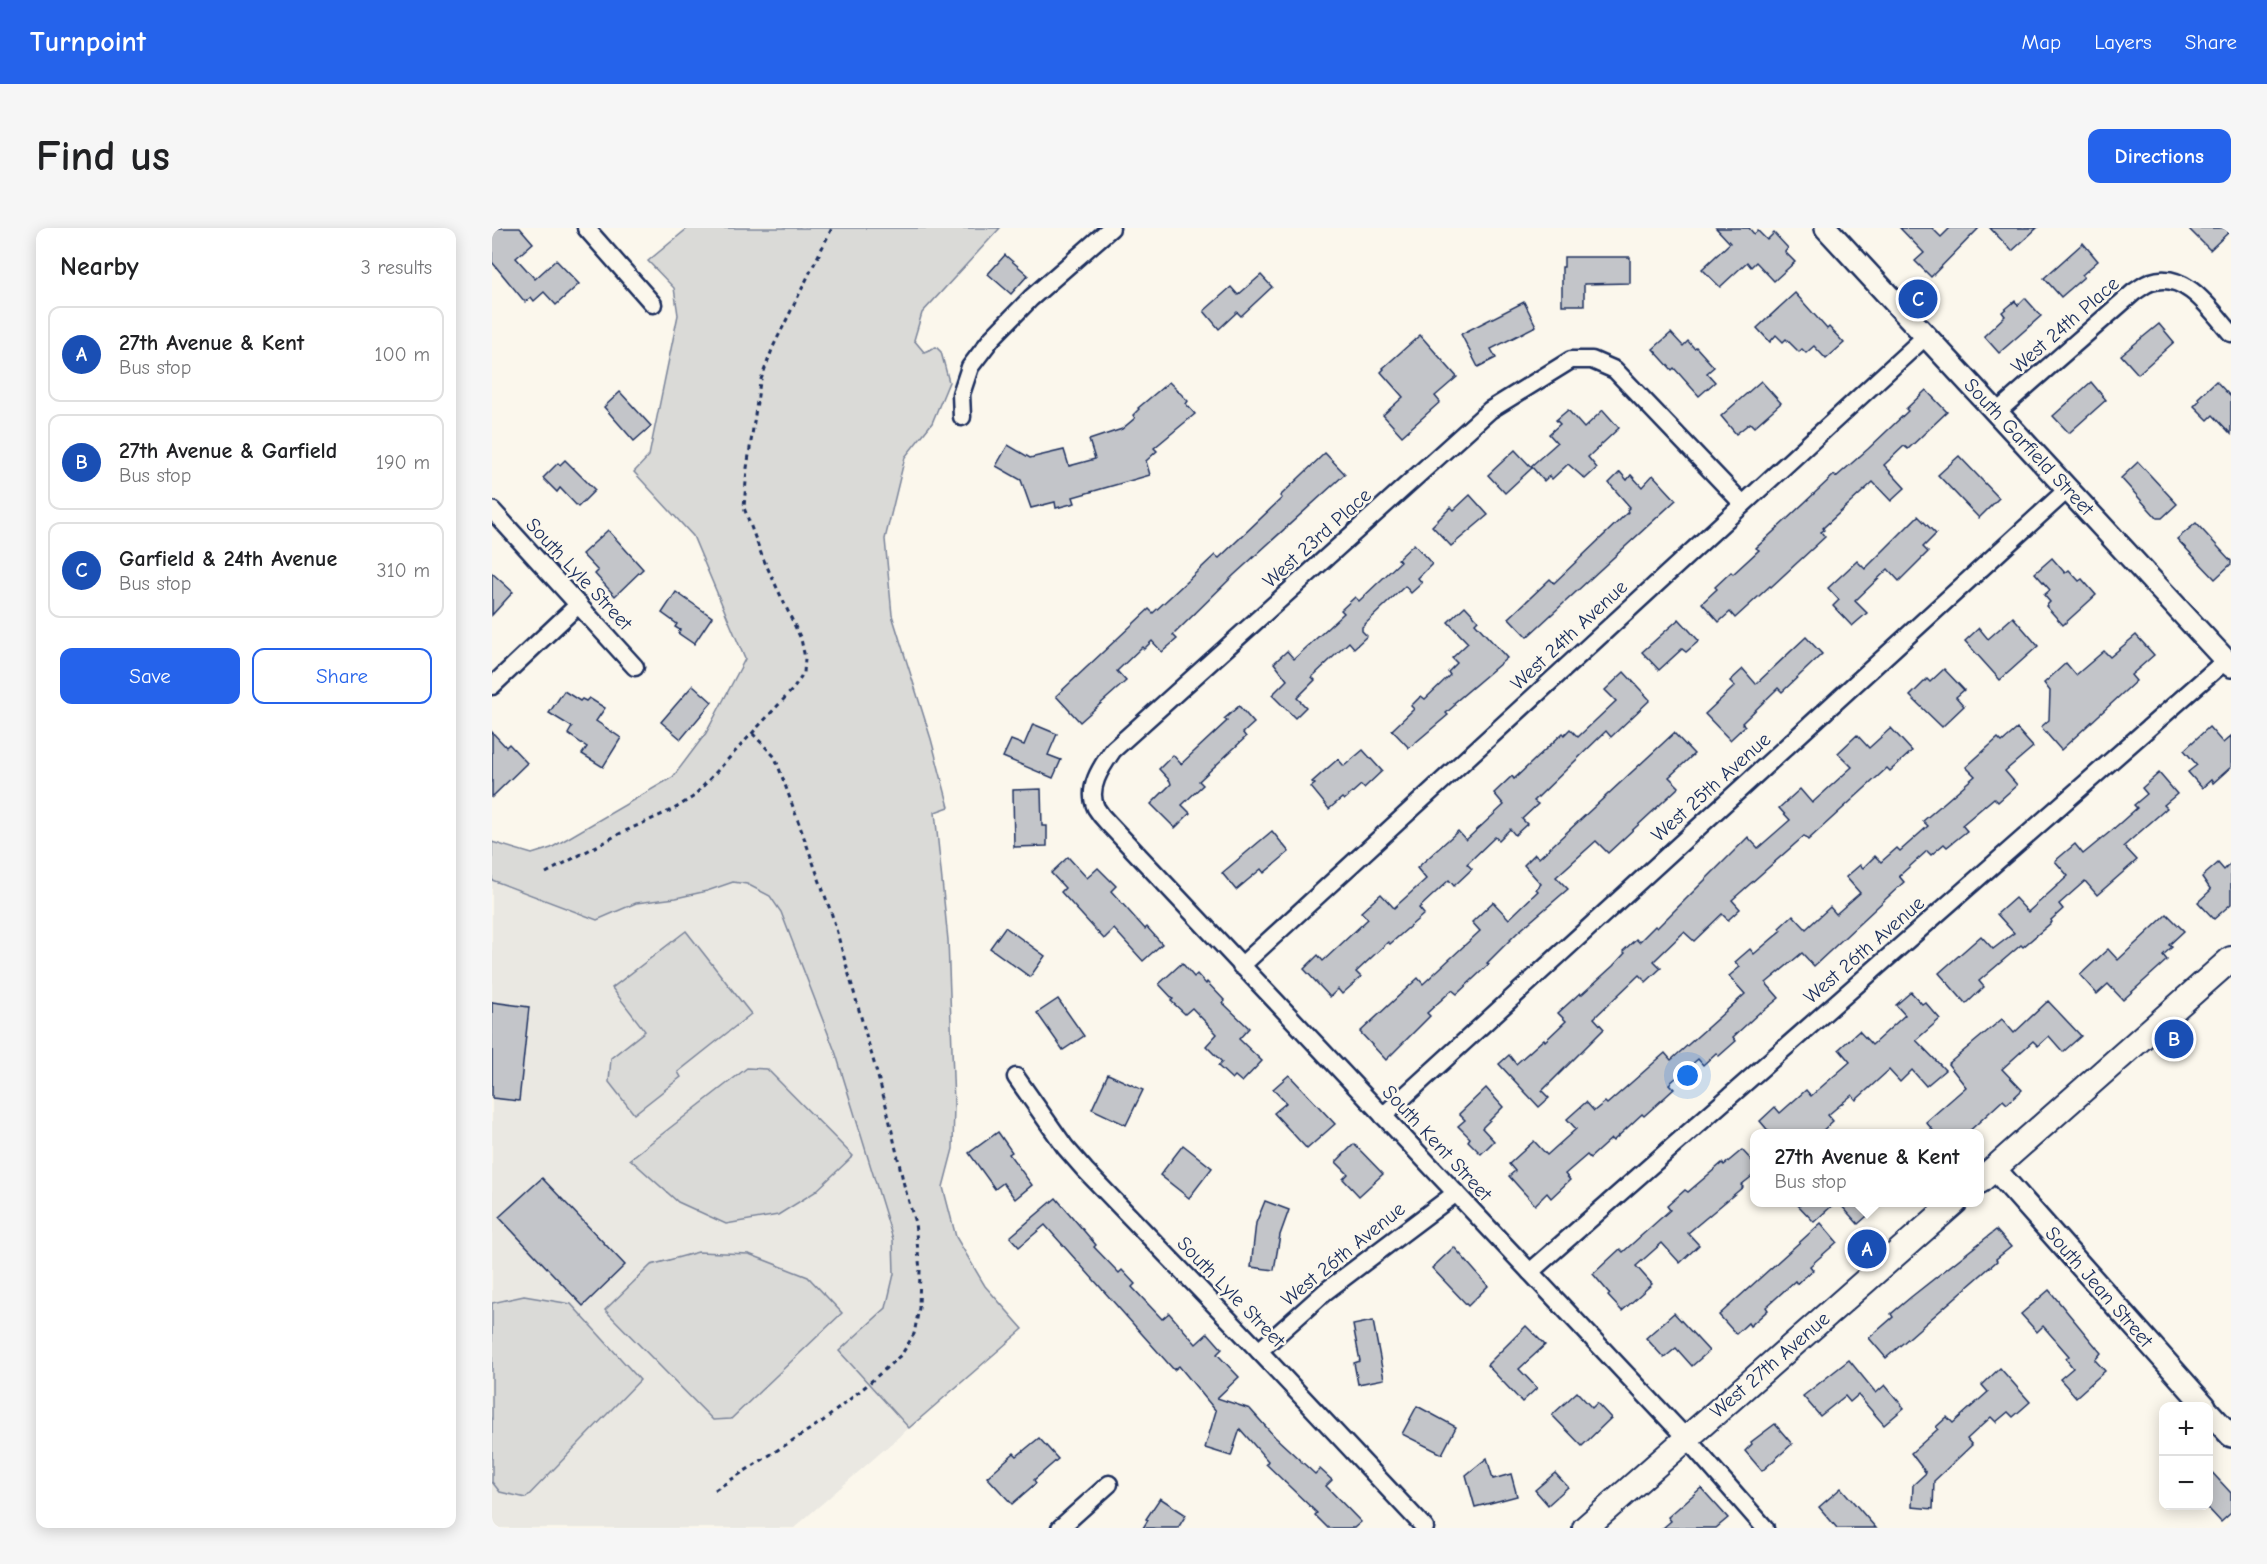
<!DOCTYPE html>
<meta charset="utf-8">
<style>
body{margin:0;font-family:"Comic Neue",sans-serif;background:#f6f6f6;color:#202124}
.controls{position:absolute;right:18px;bottom:18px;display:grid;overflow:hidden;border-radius:12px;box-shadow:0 3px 15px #0003}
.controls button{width:54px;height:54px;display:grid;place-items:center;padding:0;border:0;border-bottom:2px solid #e0e0e0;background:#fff;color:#202124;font:30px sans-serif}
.you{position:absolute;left:1196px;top:848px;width:21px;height:21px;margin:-15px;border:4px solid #fff;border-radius:50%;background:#1a73e8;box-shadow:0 0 0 9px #1a73e833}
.badge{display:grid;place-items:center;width:39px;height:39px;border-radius:50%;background:#2563eb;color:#fff;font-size:20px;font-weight:700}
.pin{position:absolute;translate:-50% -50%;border:3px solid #fff;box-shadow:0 2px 6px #0006}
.popup{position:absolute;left:1258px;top:901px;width:234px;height:78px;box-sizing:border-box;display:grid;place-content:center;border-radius:12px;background:#fff;filter:drop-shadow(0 2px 4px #0005);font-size:20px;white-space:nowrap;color:#757577}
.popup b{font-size:22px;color:#202124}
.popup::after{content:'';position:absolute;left:50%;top:100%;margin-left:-12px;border:12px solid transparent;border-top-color:#fff}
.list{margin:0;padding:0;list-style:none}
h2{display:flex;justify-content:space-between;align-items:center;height:78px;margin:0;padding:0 24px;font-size:26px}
h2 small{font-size:20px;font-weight:400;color:#757577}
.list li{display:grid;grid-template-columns:39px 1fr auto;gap:18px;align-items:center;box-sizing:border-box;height:96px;margin:0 12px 12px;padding:0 12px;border:2px solid #e0e0e0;border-radius:12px}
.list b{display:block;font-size:22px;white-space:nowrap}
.list p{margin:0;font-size:20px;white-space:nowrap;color:#757577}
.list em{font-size:20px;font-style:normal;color:#757577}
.actions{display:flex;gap:12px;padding:18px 24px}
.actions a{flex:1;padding:14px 0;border:2px solid #2563eb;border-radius:12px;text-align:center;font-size:21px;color:#2563eb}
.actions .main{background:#2563eb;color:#fff}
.map{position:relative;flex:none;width:1739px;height:1300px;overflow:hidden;border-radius:12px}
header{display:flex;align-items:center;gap:36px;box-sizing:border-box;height:84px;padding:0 30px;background:#2563eb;color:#fff}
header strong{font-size:28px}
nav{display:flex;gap:33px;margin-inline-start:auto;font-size:21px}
.intro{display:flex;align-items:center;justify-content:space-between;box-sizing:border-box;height:144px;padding:0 36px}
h1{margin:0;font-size:42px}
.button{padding:15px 27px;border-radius:12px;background:#2563eb;color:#fff;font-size:21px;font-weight:700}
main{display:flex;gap:36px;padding:0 36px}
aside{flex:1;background:#fff;border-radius:12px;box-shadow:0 3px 15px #0003}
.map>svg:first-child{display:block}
</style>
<header>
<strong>Turnpoint</strong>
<nav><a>Map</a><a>Layers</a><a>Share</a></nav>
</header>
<div class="intro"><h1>Find us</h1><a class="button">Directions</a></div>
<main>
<aside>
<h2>Nearby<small>3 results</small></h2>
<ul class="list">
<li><span class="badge" style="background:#1a4fb4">A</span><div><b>27th Avenue &amp; Kent</b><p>Bus stop</p></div><em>100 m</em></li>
<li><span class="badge" style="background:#1a4fb4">B</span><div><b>27th Avenue &amp; Garfield</b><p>Bus stop</p></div><em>190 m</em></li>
<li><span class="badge" style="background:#1a4fb4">C</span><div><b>Garfield &amp; 24th Avenue</b><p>Bus stop</p></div><em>310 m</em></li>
</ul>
<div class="actions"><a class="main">Save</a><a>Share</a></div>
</aside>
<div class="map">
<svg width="1739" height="1300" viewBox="0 0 1739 1300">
<rect width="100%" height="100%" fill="#fbf7ec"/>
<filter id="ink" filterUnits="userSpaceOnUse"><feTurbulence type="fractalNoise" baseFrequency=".0167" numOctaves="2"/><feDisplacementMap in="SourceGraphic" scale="12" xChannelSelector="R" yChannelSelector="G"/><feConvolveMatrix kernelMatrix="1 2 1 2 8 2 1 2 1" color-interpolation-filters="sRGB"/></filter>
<g filter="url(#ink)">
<path fill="#eae8e2" d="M0,652L105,692L144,675L184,670L215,663L241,654L255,656L278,668L289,684L344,826L401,1011L402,1046L394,1080L347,1124L417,1200L302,1300H0Z"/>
<g fill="#dadad7" stroke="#7a849a" stroke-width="1.5">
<path d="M196,0H508L430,85L422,112L432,124L444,119L449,124L457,154L440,195L413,229L393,311L400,387L439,511L457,579L443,584L456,712L462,876L461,921L451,959L464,1009L493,1058L531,1101L417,1200L347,1123L394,1080L402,1046L401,1011L344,826L289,684L278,668L255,656L241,654L215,663L184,670L144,675L105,692L0,652V614L40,626L59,620L181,549L214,505L253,431L201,308L142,244L157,228L186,87L182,60L156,33Z"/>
<path d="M194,703L259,786L186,844L189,849L142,886L117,854L119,830L153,803L120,760Z"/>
<path d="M255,840L275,841L361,928L323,964L286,987L234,996L186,974L138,931Z"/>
<path d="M206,1024L257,1026L316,1049L350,1085L239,1191L221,1192L113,1082L159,1037Z"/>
<path d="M32,1068L79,1076L148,1152L34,1270L8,1264L0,1254V1075Z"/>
</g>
<g fill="#c3c5c9" stroke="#1b2f5e" stroke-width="1.5">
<path d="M0,0H28L41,15L24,30L43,51L64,32L87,56L64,77L52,64L42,73L39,69L33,74L0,34Z"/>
<path d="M1224,0H1257L1262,6L1266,3L1275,12L1282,5L1296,20L1293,24L1303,34L1282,53L1264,34L1259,39L1255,34L1228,59L1210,41L1238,15Z"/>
<path d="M1408,0H1440L1449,9L1458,0H1487L1439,49L1423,33L1432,25Z"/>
<path d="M1498,0H1545L1520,23Z"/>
<path d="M1696,0H1739V2L1718,22Z"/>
<path d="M1591,15L1606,33L1590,47L1592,49L1569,69L1552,50Z"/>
<path d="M513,27L536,47L519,66L496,46Z"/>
<path d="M1072,29H1138V55L1092,56V77H1070V39H1072Z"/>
<path d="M769,47L780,59L749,88L745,84L727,101L712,83L739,59L746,67Z"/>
<path d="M1303,65L1335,101L1337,99L1352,115L1334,131L1322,118L1314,125L1310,121L1307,124L1294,111L1291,114L1284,107L1278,114L1265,100Z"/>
<path d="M1533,70L1549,88L1507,125L1492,108L1513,88L1510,84L1523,73L1526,77Z"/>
<path d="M1032,74L1044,98L999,121L1004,130L986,139L969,106Z"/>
<path d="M1667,96L1682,114L1646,146L1629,127Z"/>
<path d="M1179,105L1191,118L1196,113L1202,120L1204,119L1222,139L1215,145L1223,154L1207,168L1182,140L1180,142L1161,121Z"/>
<path d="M928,107L965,149L943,168L948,174L910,208L891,187L911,169L889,144L892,141L891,140Z"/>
<path d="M1269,153L1289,175L1262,199L1258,195L1244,206L1229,188Z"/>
<path d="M1724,153L1739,169V206L1721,187L1716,192L1702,178L1708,172L1706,170Z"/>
<path d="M677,154L696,173L694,176L703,186L662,220L665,223L654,233L658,247L581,269L583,275L564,280L563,274L539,280L529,252L504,238L516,217L538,230L572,222L577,238L603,231L597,212L630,201L643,190L641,187L647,181L646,180Z"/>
<path d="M1599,154L1614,172L1577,205L1561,188Z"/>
<path d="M1434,162L1455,184L1416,221L1412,218L1392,237L1413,260L1399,273L1381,254L1331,300L1332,302L1329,304L1333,309L1279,359L1278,358L1243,390L1238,384L1227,394L1210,375L1225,361L1223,359L1239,344L1241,346L1267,322L1264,320L1342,247L1344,249L1376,221L1416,183L1414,181Z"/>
<path d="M128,164L159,198L142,213L112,179Z"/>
<path d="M1076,182L1092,200L1111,182L1127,200L1096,229L1105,240L1093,251L1076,236L1060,251L1057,248L1052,253L1039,238L1065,215L1057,206L1068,196L1064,192Z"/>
<path d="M1023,222L1040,240L1013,265L996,247Z"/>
<path d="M833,225L853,246L742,347L681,407L685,411L670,424L660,413L652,421L650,419L625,443L634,453L588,494L564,468L657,381L661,385L723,327L727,330L790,270L788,268Z"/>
<path d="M1467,228L1507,270L1487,290L1446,247Z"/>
<path d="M73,232L103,262L86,279L68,260L65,264L51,250L66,235L68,237Z"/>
<path d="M1646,234L1685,276L1670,290H1665L1629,250Z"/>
<path d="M1128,244L1135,252L1139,247L1150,259L1161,247L1184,272L1035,409L1017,390L1058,351L1062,355L1136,284L1135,282L1138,279L1117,255Z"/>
<path d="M978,267L996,287L959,318L940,298L959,279L962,282Z"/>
<path d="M1426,288L1444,306L1431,319L1436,324L1407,353L1396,341L1363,373L1375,385L1360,398L1341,378L1347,372L1336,360L1365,333L1373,341Z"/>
<path d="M1704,295L1739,333V336L1723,351L1685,311Z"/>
<path d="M116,302L151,341L123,368L103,346L106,343L90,326Z"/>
<path d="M922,316L940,336L926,350L930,355L919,365L913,358L870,399V403L875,408L862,420L857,414L820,449L823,452L805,470L814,479L803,490L780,467L795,452L782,435L795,423L802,431L852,385L849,382L863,369L867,373L908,334L906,331Z"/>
<path d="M1560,330L1573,345L1577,342L1587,353L1590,351L1604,367L1571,397L1554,378L1558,374L1552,367L1558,362L1543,345Z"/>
<path d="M0,345L21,364L0,387Z"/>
<path d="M184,364L220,389L202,416L186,405L188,402L183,399L185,396L170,385Z"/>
<path d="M973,378L986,392L983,395L1015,430L962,475L963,477L954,485L956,487L917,520L900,502L922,481L919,478L929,468L933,471L958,447L956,444L965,435L960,430L976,415L956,394Z"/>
<path d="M1521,389L1546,418L1508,452L1473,413L1487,400L1496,411Z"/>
<path d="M1187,391L1207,413L1194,424L1190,421L1167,442L1150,424Z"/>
<path d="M1644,407L1662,427L1639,447L1644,453L1569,522L1549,499L1557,492L1558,463L1552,455L1574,435L1584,447L1612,423L1618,429Z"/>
<path d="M1314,409L1330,426L1290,464L1286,460L1250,495L1253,498L1238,512L1213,486L1243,458L1238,453L1251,441L1264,456Z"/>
<path d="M1452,441L1472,462L1464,469L1472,478L1450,499L1418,468L1435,451L1438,454Z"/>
<path d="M1132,444L1158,472L1119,509L1114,503L1042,573L1046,576L1030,591L1035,596L1023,607L1018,601L1007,612L1003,609L975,636L980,641L962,658L957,652L927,680L932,686L898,716L896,714L864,744L869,749L850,766L846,761L838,769L812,741L826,727L831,733L876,691L869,684L889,666L902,680L934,651L925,640L966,603L974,612L1012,577L1002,565L1020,548L1022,551L1071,505L1072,507L1078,501L1086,509L1124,473L1113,462Z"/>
<path d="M201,457L220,474L189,511L169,494Z"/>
<path d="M72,463L88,473L90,471L94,473L97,470L113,480L104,493L129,510L111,539L90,526L95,519L76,506L80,499L57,485Z"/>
<path d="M747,478L762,495L751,505L754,509L707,553L711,557L690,577L698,585L683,600L659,576L679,556L678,553L667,541L681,527L689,536L735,493L732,491Z"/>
<path d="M541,496L565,506L556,527L569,532L561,550L511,529L519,512L532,517Z"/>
<path d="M1717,499L1731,515L1739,508V539L1721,555L1719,552L1710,560L1696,544L1705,537L1692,522Z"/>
<path d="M1399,500L1420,523L1398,543L1395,540L1316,612L1312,608L1240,672L1248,681L1236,692L1230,686L1202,713L1192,704L1162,733L1169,740L1154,754L1147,747L1102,790L1112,801L1050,863L1057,870L1047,879L1007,836L1017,827L1024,836L1052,811L1053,813L1074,793L1066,785L1088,765L1089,767L1121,738L1133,725L1131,723L1144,711L1147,714L1163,698L1165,700L1256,609L1266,620L1298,592L1287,580L1308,561L1320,575L1360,539L1346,525L1365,507L1377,520Z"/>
<path d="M1525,501L1541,519L1513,543L1525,557L1506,574L1502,570L1470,597L1475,603L1455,619L1452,616L1439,627L1435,623L1407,648L1412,654L1322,738L1310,725L1274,755L1287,770L1269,785L1268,784L1241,809L1244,813L1227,828L1224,825L1211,837L1206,831L1177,856L1182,861L1152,888L1150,886L1121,913L1119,911L1098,930L1095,927L1073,946L1078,952L1059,970L1055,965L1043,977L1017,948L1023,943L1017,936L1042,913L1055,927L1084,901L1075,891L1094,874L1102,883L1113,874L1115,876L1173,825L1179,832L1253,766L1237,748L1248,739L1243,734L1258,721L1262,726L1289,703L1287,700L1301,687L1314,701L1338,679L1344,686L1368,665L1354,649L1368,637L1371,640L1383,628L1389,634L1405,620L1408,623L1436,598L1431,593L1483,548L1474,539L1506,510L1510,514Z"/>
<path d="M0,504L14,519L17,516L35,535L0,569Z"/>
<path d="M1182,505L1202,526L1177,549L1187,559L1116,625L1104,613L1064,649L1076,661L1025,705L995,735L997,736L965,766L960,762L935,785L938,788L894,832L868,804L926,750L931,756L988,703L980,694L1001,674L1017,691L1046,663L1044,661L1049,656L1032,637L1043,626L1047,630Z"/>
<path d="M871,522L890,543L872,560L869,557L852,572L850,570L837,581L819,559L823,556L820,554L846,531L852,538Z"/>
<path d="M1667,545L1685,566L1672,577L1675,580L1632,618L1645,632L1605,667L1593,653L1567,676L1571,681L1559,692L1560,694L1531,719L1529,717L1487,753L1492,759L1474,776L1447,745L1489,708L1501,721L1522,705L1505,686L1523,670L1536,684L1576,648L1563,633L1583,616L1591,626L1619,603L1645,580L1642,577L1655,566L1650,560Z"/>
<path d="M549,561L550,598H555V618L522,619L521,562Z"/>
<path d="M780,603L797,624L772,645L769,641L744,662L730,645Z"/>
<path d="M576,629L595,650L606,640L624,658L619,663L653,701L655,699L670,716L651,733L622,701L612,711L569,664L573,660L559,645Z"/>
<path d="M1726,635L1732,642L1739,635V676L1722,691L1706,674L1719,662L1710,649Z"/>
<path d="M1675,686L1692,703L1677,717L1680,719L1671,727L1675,732L1631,772L1616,756L1605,766L1588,747L1616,721L1626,732Z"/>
<path d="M513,699L553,728L538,749L498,720Z"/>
<path d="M690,735L702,749L705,746L714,756L715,754L733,773L731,775L757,800L747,811L770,833L750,854L743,848L740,851L726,838L730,834L714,818L725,806L700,780L693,786L679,773L681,771L667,756Z"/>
<path d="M1419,764L1430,776L1433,774L1448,791L1424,812L1453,842L1434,858L1420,842L1408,854L1397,842L1364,872L1360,867L1336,887L1341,893L1327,906H1279L1268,893L1283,879L1288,885L1314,862L1319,868L1358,834L1347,821L1367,803L1380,817L1413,787L1404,777Z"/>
<path d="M566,771L592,808L571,822L545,785Z"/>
<path d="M1556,773L1589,808L1571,824L1557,808L1546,818L1541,813L1510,841L1530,862L1515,876L1511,872L1474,906H1444L1434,894L1474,859L1456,836L1510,791L1522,805Z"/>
<path d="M0,774L37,779L27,873L0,870Z"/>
<path d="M616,846L651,862L634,897L600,881Z"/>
<path d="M797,847L843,896L815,921L782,885L794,875L781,861Z"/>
<path d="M994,860L1011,879L990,900L1002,913L989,926L976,913L978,910L966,898L973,892L967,886Z"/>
<path d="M506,904L520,924L517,926L540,957L523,971L511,955L503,961L477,925Z"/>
<path d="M862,916L891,946L867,968L851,951L856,946L844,934Z"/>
<path d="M691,917L720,940L697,970L668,947Z"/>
<path d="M1250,922L1263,936V946L1249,957L1251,959L1196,1005L1207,1017L1188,1035L1170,1015L1144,1038L1160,1056L1130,1083L1116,1068L1118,1066L1101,1046L1128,1021L1131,1024L1178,982L1175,978L1193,962L1196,964L1230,935L1232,937Z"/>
<path d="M50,950L133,1037L91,1078L7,989Z"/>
<path d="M564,970L604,1017L602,1019L627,1045L630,1042L643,1056L640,1059L670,1091L677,1085L704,1116L716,1105L730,1121L725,1126L747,1149L725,1170L758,1181L783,1209L823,1246L828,1241L840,1252L834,1258L869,1294L862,1300H836L823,1287L825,1285L774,1236L776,1233L748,1201L739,1228L713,1220L724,1183L687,1138L682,1142L553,997L527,1019L518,1009Z"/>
<path d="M773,973L797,982L788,1007L782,1042L759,1039L764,995Z"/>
<path d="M1304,975H1343L1322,994Z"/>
<path d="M1347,975H1390L1366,996Z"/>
<path d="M1329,995L1345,1014L1318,1038L1321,1042L1305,1056L1303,1053L1274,1079L1276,1082L1258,1098L1256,1095L1244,1106L1227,1087Z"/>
<path d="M1504,1002L1519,1019L1504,1031L1505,1033L1394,1130L1377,1110L1401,1089L1399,1086L1419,1069Z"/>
<path d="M962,1019L996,1058L976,1078L940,1040Z"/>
<path d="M1557,1062L1609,1125L1603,1132L1613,1143L1584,1169L1568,1151L1581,1140L1574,1131L1577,1128L1551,1098L1545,1104L1529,1086Z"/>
<path d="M1182,1085L1217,1123L1200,1138L1184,1120L1172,1130L1154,1110Z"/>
<path d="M881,1093L892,1151L866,1156L862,1135L868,1133L861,1097Z"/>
<path d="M1034,1098L1053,1117L1027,1141L1045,1160L1030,1174L995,1137Z"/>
<path d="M1357,1132L1384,1165L1393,1157L1412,1180L1392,1197L1366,1167L1358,1174L1353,1168L1328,1188L1311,1168Z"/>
<path d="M1508,1140L1538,1174L1521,1189L1516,1184L1504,1194L1499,1189L1475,1211L1480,1217L1442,1253L1441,1281L1420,1279L1421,1257L1434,1245L1419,1225L1446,1201L1444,1199L1455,1189L1461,1195L1496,1164L1490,1157Z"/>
<path d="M1085,1164L1100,1180L1105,1175L1119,1190L1090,1218L1060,1187Z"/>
<path d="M925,1178L964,1199L950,1226L910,1206Z"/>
<path d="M1283,1196L1300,1216L1270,1243L1253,1223L1260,1216L1259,1214Z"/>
<path d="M547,1210L566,1231L542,1252L544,1255L520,1276L495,1249L522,1225L525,1228Z"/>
<path d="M995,1230L1001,1251L1019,1246L1025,1268L983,1279L974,1247Z"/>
<path d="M1716,1240L1739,1265V1285L1729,1294L1716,1280Z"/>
<path d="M1063,1245L1076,1259L1056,1277L1043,1262Z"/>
<path d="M1209,1260L1236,1290L1224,1300H1171L1179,1293L1176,1289Z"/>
<path d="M1349,1260L1384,1300H1345L1327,1279Z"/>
<path d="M668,1270L694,1287L686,1300H651L656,1292L654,1291Z"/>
</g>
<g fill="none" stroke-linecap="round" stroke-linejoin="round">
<defs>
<g id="minor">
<path d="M94,0L161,76"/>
<path d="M1505,184L1642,64C1647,61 1653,56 1659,54C1693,42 1720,83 1739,105"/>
<path d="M470,189L469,166L478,139L500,110L539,70L619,0"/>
<path d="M1251,276L1123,142L1100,132H1079L998,182L621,522C610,538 594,560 604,580C607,585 612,591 616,595L1195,1211L1273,1300"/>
<path d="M0,282L143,439"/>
<path d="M0,458L87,376"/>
<path d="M749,738L1434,108"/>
<path d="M524,849L573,919L593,942L767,1123L933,1300"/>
<path d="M891,888L1576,261"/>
<path d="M1038,1044L1734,432"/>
<path d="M767,1123L834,1063L964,965"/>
<path d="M568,1300L617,1256"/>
</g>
<g id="tertiary">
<path d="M1334,0L1739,438"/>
<path d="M1502,940L1713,1178"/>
<path d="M1716,1183L1739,1208"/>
</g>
<g id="secondary">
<path d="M1488,953L1739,731"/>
<path d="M1093,1300L1463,974"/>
</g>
</defs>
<use href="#minor" stroke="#1b2f5e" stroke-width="21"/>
<use href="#tertiary" stroke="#1b2f5e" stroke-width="26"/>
<use href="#secondary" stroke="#1b2f5e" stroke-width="28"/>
<g stroke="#1b2f5e" stroke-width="3" stroke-dasharray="4.5 4.5" stroke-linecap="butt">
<path d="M54,645L129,605L182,581L201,569L302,460L312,445L313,430L309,411L270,328L252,280L255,240L268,154L281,119L340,0"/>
<path d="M223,1262L331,1193L374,1158L410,1126L422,1106L427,1080L428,1042L423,995L412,957L394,877L340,687L283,529L261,506"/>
</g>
<use href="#minor" stroke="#fbf7ec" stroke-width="16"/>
<use href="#tertiary" stroke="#fbf7ec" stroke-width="21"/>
<use href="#secondary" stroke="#fbf7ec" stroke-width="24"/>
</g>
</g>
<g text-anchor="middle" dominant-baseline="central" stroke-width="5" stroke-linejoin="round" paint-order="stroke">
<g font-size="20" fill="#1b2f5e" stroke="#fbf7ec">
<text transform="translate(1573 97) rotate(-41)">West 24th Place</text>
<text transform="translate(1537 219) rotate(47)">South Garfield Street</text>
<text transform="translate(825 310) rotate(-42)">West 23rd Place</text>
<text transform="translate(87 346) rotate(47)">South Lyle Street</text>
<text transform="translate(1077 407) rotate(-43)">West 24th Avenue</text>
<text transform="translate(1219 559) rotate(-42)">West 25th Avenue</text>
<text transform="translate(1372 722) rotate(-41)">West 26th Avenue</text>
<text transform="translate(945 915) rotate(47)">South Kent Street</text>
<text transform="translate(851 1026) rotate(-39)">West 26th Avenue</text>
<text transform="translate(1607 1059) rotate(49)">South Jean Street</text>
<text transform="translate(739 1064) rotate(46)">South Lyle Street</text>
<text transform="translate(1278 1137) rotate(-41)">West 27th Avenue</text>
</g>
</g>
</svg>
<div class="controls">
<button>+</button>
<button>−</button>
</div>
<div class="you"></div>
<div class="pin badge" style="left:1375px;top:1021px;background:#1a4fb4">A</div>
<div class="popup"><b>27th Avenue &amp; Kent</b>Bus stop</div>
<div class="pin badge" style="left:1682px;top:811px;background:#1a4fb4">B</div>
<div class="pin badge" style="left:1426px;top:71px;background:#1a4fb4">C</div>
</div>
</main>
